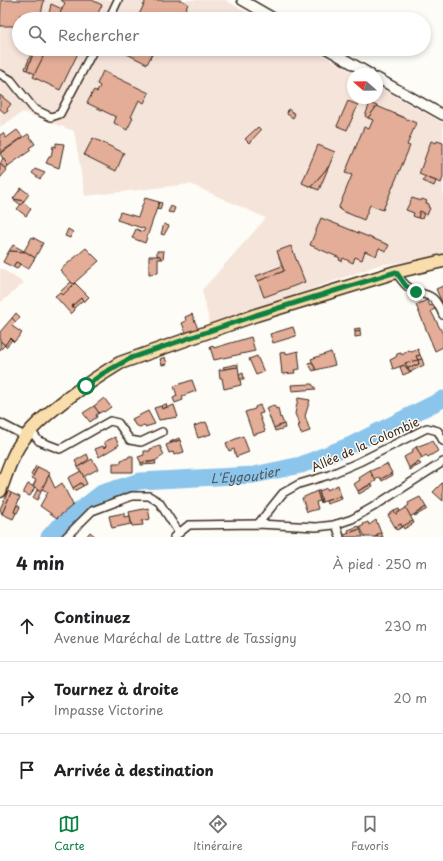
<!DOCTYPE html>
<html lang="fr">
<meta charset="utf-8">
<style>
body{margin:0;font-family:"Playpen Sans",sans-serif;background:#f6f6f6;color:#202124}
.compass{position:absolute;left:347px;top:68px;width:36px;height:36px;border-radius:50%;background:#fff;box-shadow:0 2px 6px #0003;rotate:290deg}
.stop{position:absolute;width:12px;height:12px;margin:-9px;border:3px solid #0b8043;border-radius:50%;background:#fff}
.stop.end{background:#0b8043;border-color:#fff;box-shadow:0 1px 4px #0008}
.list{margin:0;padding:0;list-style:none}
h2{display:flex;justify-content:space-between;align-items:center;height:52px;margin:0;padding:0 16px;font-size:17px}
h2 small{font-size:13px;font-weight:400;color:#757577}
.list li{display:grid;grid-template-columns:26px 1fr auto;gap:12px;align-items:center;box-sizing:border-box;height:72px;padding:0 16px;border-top:1px solid #e0e0e0}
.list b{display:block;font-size:15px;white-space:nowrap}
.list p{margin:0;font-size:13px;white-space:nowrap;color:#757577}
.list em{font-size:13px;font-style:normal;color:#757577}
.icon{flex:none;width:22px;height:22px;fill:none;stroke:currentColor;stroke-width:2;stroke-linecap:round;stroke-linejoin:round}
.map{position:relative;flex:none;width:443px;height:537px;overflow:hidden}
.search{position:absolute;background:#fff;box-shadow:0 2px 6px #0003;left:12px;right:12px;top:12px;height:44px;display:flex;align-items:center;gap:10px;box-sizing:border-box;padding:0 14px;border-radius:22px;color:#757577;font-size:15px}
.sheet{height:268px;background:#fff}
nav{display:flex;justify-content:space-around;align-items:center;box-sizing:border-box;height:56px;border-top:1px solid #e0e0e0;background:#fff;font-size:11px;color:#757577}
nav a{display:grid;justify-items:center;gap:2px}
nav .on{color:#0b8043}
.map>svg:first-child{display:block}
</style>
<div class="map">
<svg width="443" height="537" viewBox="0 0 443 537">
<rect width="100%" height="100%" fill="#fdfcf7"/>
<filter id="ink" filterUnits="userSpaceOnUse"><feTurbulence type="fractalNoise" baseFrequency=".025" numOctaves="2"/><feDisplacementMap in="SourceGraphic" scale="8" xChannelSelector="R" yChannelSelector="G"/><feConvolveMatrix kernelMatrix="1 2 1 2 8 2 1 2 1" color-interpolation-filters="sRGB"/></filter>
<g filter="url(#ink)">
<g fill="#f5e4da">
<path d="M0,0H225L259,19H19V49H312L356,74H353V98H377V86L443,123V257L379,265L210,325L202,290L266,218L190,184L85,196L74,131L23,112L0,127Z"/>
<path d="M0,268L24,283L0,303Z"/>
</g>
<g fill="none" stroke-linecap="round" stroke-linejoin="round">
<path stroke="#8cc5eb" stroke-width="17" id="s1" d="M49,537L57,528L102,493L140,481L254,475L301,465L349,446L443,399"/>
</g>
<g fill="#e3ad98" stroke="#3b2a1e">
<path d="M1,0H44L40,19L20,15L18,26H0Z"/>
<path d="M92,0L102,5L95,19H57L65,3L61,0Z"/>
<path d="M146,0H182L188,4L181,19H137Z"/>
<path d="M51,4L62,9L57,19H48Z"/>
<path d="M20,15L37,19H19Z"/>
<path d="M33,49H35L27,70L25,69Z"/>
<path d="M35,49L46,51L35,74L27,70Z"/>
<path d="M47,49H80L60,90L33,77Z"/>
<path d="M122,49H155L147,64L121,51Z"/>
<path d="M103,71L149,93L144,103L139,100L131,117L133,118L127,130L114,123L116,117L87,103L94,90L97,92L100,86L97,84Z"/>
<path d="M0,95L11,104L7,109L8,111L5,113L0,109Z"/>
<path d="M348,101L358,105L347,130L337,126Z"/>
<path d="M370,103L377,106L368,118L365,116Z"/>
<path d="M377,106L416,123L407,145L410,146L383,210L370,205L364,220L340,210L339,207L352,175L345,173L364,127L369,129L373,120L368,118Z"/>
<path d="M288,109L295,114L293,118L287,114Z"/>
<path d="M258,127L261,130L249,143L245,139Z"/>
<path d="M17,130L23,137L0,153V135L3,133L6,138Z"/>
<path d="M28,134L35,144L29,148L31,150L8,166L0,154Z"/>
<path d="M93,138L124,153L116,171L84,155Z"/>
<path d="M431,141L436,143L437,141L443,143V178L441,183L419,174Z"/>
<path d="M56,143L64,144L59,168L46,163L49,157H51L53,146L56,147Z"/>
<path d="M318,145L335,152L329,166L311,187L302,183Z"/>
<path d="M3,158L8,166L6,169L0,164Z"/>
<path d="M0,164L7,170L0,178Z"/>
<path d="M329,166L319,190L311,187Z"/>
<path d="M35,169L45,173L40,179L32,173Z"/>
<path d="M425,177L436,181L434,186L423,181Z"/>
<path d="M21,188L29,194L24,201L13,199Z"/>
<path d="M145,198L159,202L145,243L132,238L136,229L143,232L145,229L117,220L120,212L138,217Z"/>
<path d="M412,198L421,201L422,199L427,201L426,203L429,204L428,207L430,208L427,215L420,211L418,218L413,216L414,213L406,210Z"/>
<path d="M13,199L24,201L21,205Z"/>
<path d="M23,202L31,209L26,216L17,209Z"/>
<path d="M159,202L162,203L160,210L157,209Z"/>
<path d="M171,206L175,208L173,213L168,212Z"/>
<path d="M420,211L424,213L422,219L418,218Z"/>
<path d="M321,218L389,245L386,251L379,248L376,256L365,251L362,260L355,257L353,263L343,258L342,261L339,260L340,258L310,245Z"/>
<path d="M164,224L169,226L164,235L161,234Z"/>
<path d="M68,229L73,232L70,238L65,236Z"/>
<path d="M32,237L43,243L35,258L26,252L9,251L13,245L24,251Z"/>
<path d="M291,246L305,282L264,297L258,281L284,271L277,251Z"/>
<path d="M86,248L99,261L73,284L60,270Z"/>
<path d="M9,251L26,252L35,258L28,269L16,262L13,267L3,262Z"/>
<path d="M157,251H164L163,259H161L160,256H157Z"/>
<path d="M149,256H160L161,259H158V273L149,274Z"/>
<path d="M16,262L20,264L17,269L13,267Z"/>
<path d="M282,266L284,271L258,281L256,276Z"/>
<path d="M71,282L74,285L63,295L60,292Z"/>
<path d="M75,283L89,297L84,302L81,298L72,306L75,310L71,314L55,296L60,292L63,295Z"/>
<path d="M443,286V305L436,289Z"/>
<path d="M81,298L83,300L74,308L72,306Z"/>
<path d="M427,300L430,306L433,305L435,309L431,311L443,334V347L435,351L416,305Z"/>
<path d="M16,313L20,317L16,322L12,318Z"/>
<path d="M192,314L198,329L186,333L182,323L186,321L185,317Z"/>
<path d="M12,318L16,322L12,326L22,333L14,342L10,338L5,345L0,341V332Z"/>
<path d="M293,327L296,336L273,343L270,334Z"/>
<path d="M360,328V331L355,332L354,329Z"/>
<path d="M360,331L361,336L355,337V332Z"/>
<path d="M251,337L255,351L214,360L210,347L213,346L214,348Z"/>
<path d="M10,338L12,340L6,347L5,345Z"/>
<path d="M0,341L5,345L0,350Z"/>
<path d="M418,349L420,355L416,356L418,360L405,363L408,368L406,369L404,365L393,369L390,360L396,357L397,354L401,353L402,355L409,350L412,352Z"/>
<path d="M298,351L300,369L294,370L295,373L282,374L280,353L286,352V354Z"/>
<path d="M331,352L335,365L316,370L311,359Z"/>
<path d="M420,355L422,359L418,360L416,356Z"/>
<path d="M257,356L264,372L256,375L249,359Z"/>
<path d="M165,357L167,364L162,365L160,359Z"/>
<path d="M422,359L424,365L410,372L408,368L419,364L418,360Z"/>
<path d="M418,360L419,364L408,368L405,363Z"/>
<path d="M312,362L316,370L313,371L308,363Z"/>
<path d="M238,364V367L224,369L223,367Z"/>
<path d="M404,365L410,372L403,375L400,367Z"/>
<path d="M238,367L241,385L224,389L222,378H220L219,370Z"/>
<path d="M243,373L244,379H240L239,375Z"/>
<path d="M192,380L196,391L182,396L183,400L175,403L173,398L177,396L174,386Z"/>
<path d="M312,384L316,389L292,391L291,385Z"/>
<path d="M104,398L111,407L104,412L103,411L99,413L94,406Z"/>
<path d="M298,398L310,400L305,416L310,431L301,434L298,425H300L295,414Z"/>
<path d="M166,404L167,407L162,409L161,406Z"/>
<path d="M174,405L178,417L159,420L154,408L161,406L162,409Z"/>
<path d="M260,405L263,413L259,414L265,431L253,435L245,412L255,409V407Z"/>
<path d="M274,405L276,409L278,408L280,418L281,417L284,424L274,428L266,408Z"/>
<path d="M94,406L99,413L96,415L97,417L90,422L83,413Z"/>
<path d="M148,411L155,424L145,427L144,425L140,427L135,425L132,419Z"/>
<path d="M206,422L211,434L198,438L194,426Z"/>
<path d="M284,424L285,428L275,431L274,428Z"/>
<path d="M243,436L249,452L236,457L234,449L229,451L226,443Z"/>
<path d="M115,437L119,445L99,457L95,449L103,446L104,448L106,446L104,442Z"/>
<path d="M179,438L180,440L170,443V442Z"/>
<path d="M180,440L184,452L174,455L173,452L169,453L166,445Z"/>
<path d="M432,441L438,451L428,457L426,455L422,458L416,447Z"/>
<path d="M160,446L164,455L155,461L141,463L138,457L144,455V451H150V449Z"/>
<path d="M416,447L422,458L409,468L404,457L413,452L412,450Z"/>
<path d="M87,454L89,459L78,467L75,461Z"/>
<path d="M129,456H133V472H113V463H121V460L128,458Z"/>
<path d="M92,459L98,469L83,477L78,467Z"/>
<path d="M147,461V463L155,461L156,464L141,465V463Z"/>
<path d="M419,462L421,464L410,470L409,468Z"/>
<path d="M387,464L392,473L381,479L380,477L375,480L370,471Z"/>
<path d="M36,466L38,467L33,476L31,475Z"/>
<path d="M38,467L50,473L41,491L33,486L36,480L32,478Z"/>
<path d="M81,471L87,484L83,486L81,483L73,488L68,478Z"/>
<path d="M370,471L376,481L358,491L354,484L360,480L359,478Z"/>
<path d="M392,473L393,475L382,481L381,479Z"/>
<path d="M49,475L55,488L62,483L73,505L57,518L40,506L48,492L42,489Z"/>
<path d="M443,482V501L433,492Z"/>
<path d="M81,483L83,486L74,491L73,488Z"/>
<path d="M28,484L35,487L30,496L23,493Z"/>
<path d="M372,484L373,486L359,494L358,491Z"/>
<path d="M338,485L341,496L322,502L319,491L327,488V490Z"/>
<path d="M37,490L41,492L37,500L33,498Z"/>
<path d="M8,491L11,493L2,514L0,509Z"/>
<path d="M317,491H319L322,502L321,503Z"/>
<path d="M317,491L320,501L316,502L318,509L307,512L302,498Z"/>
<path d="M11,493L20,497L14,512L16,513L13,519L2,514Z"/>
<path d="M341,496L342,499L327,504L326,501Z"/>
<path d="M420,497L426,507L410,517L405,508L409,505L408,503Z"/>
<path d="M17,505L20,507L17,513L14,512Z"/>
<path d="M426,507L427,509L415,516L414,515Z"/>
<path d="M148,508L150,519L142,521L143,525L132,526L129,512Z"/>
<path d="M406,508L413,521L402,527L401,524L395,527L388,515L394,511L396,514Z"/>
<path d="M399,509L400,511L396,514L394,511Z"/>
<path d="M124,513V517L130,516L131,524L112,528L109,516Z"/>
<path d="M376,520L381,533L375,537H365L360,527L364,525L363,524L368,522L369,525Z"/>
<path d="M413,521L414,523L404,529L403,526Z"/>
<path d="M401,524L402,527L397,530L395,527Z"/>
<path d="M359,526L360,529L349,533L348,530Z"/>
<path d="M360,529L363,537H344V535Z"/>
<path d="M90,532L96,537H86Z"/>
<path d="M381,533L383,537H375L378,536L377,534Z"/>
</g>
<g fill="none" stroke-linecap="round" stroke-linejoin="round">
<defs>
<g id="minor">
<path d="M109,19L118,0"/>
<path d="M0,74L11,80L34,109L51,117L60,114L94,49"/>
<path d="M396,272C399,277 403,283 408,287C427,300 431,287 443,315"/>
<path d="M0,423L25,436"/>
<path d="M31,431L39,441L60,449L110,421L118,423L130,440L141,442L162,432"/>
<path d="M258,524L283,493L299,484L329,475L359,462L427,428L438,431L443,441"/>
<path d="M336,524L340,537"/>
<path d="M66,537L92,511L132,496H149L159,502L179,533"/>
<path d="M174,537L189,525L258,524L316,527L334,525L352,519L373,507L443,462"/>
</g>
<g id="tertiary">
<path d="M242,0L275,19"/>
<path d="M327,49L370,74"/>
<path d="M377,78L443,115"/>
</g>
<path id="primary" d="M0,491C7,472 13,451 26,436C46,411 92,380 120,363L256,315L396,272L443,261"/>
</defs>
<use href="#minor" stroke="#3b2a1e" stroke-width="10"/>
<use href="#tertiary" stroke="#3b2a1e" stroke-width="12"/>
<use href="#primary" stroke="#3b2a1e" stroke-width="15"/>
<use href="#minor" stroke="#fdfcf7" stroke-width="7"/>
<use href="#tertiary" stroke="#fdfcf7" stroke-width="9"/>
<use href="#primary" stroke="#f9ddab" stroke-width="12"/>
</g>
</g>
<g fill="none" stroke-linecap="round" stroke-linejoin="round" filter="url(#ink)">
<path stroke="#0b8043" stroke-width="5" d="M86,386L102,374L131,358L256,315L396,272L406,286L416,292"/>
</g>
<g text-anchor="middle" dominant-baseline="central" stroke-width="3" stroke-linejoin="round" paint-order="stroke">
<g font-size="12" fill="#3b2a1e" stroke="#fdfcf7">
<text transform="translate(365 444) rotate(-24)">Allée de la Colombie</text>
</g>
<g font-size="13" font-style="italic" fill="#53585c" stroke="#fdfcf7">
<text stroke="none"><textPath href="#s1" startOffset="214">L'Eygoutier</textPath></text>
</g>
</g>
</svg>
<svg class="compass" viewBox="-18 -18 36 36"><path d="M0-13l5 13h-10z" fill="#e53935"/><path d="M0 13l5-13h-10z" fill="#757577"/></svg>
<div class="stop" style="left:86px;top:386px"></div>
<div class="stop end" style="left:416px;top:292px"></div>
<div class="search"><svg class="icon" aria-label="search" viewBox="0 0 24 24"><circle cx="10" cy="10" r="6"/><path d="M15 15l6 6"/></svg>Rechercher</div>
</div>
<section class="sheet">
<h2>4 min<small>À pied · 250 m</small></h2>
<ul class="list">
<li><svg class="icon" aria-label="ahead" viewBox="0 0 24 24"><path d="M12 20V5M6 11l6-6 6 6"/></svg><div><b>Continuez</b><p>Avenue Maréchal de Lattre de Tassigny</p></div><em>230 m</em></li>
<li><svg class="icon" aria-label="right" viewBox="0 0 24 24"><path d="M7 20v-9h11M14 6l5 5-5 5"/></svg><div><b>Tournez à droite</b><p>Impasse Victorine</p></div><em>20 m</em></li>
<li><svg class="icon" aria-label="arrive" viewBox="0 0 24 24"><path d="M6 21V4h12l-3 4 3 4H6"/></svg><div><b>Arrivée à destination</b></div></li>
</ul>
</section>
<nav>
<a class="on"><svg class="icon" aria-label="map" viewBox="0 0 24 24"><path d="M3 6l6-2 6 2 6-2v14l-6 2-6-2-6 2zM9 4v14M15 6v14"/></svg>Carte</a>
<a><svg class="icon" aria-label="directions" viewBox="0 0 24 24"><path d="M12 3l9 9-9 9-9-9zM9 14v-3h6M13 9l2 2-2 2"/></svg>Itinéraire</a>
<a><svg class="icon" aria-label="saved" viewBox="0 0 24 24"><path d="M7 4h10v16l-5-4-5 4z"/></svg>Favoris</a>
</nav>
